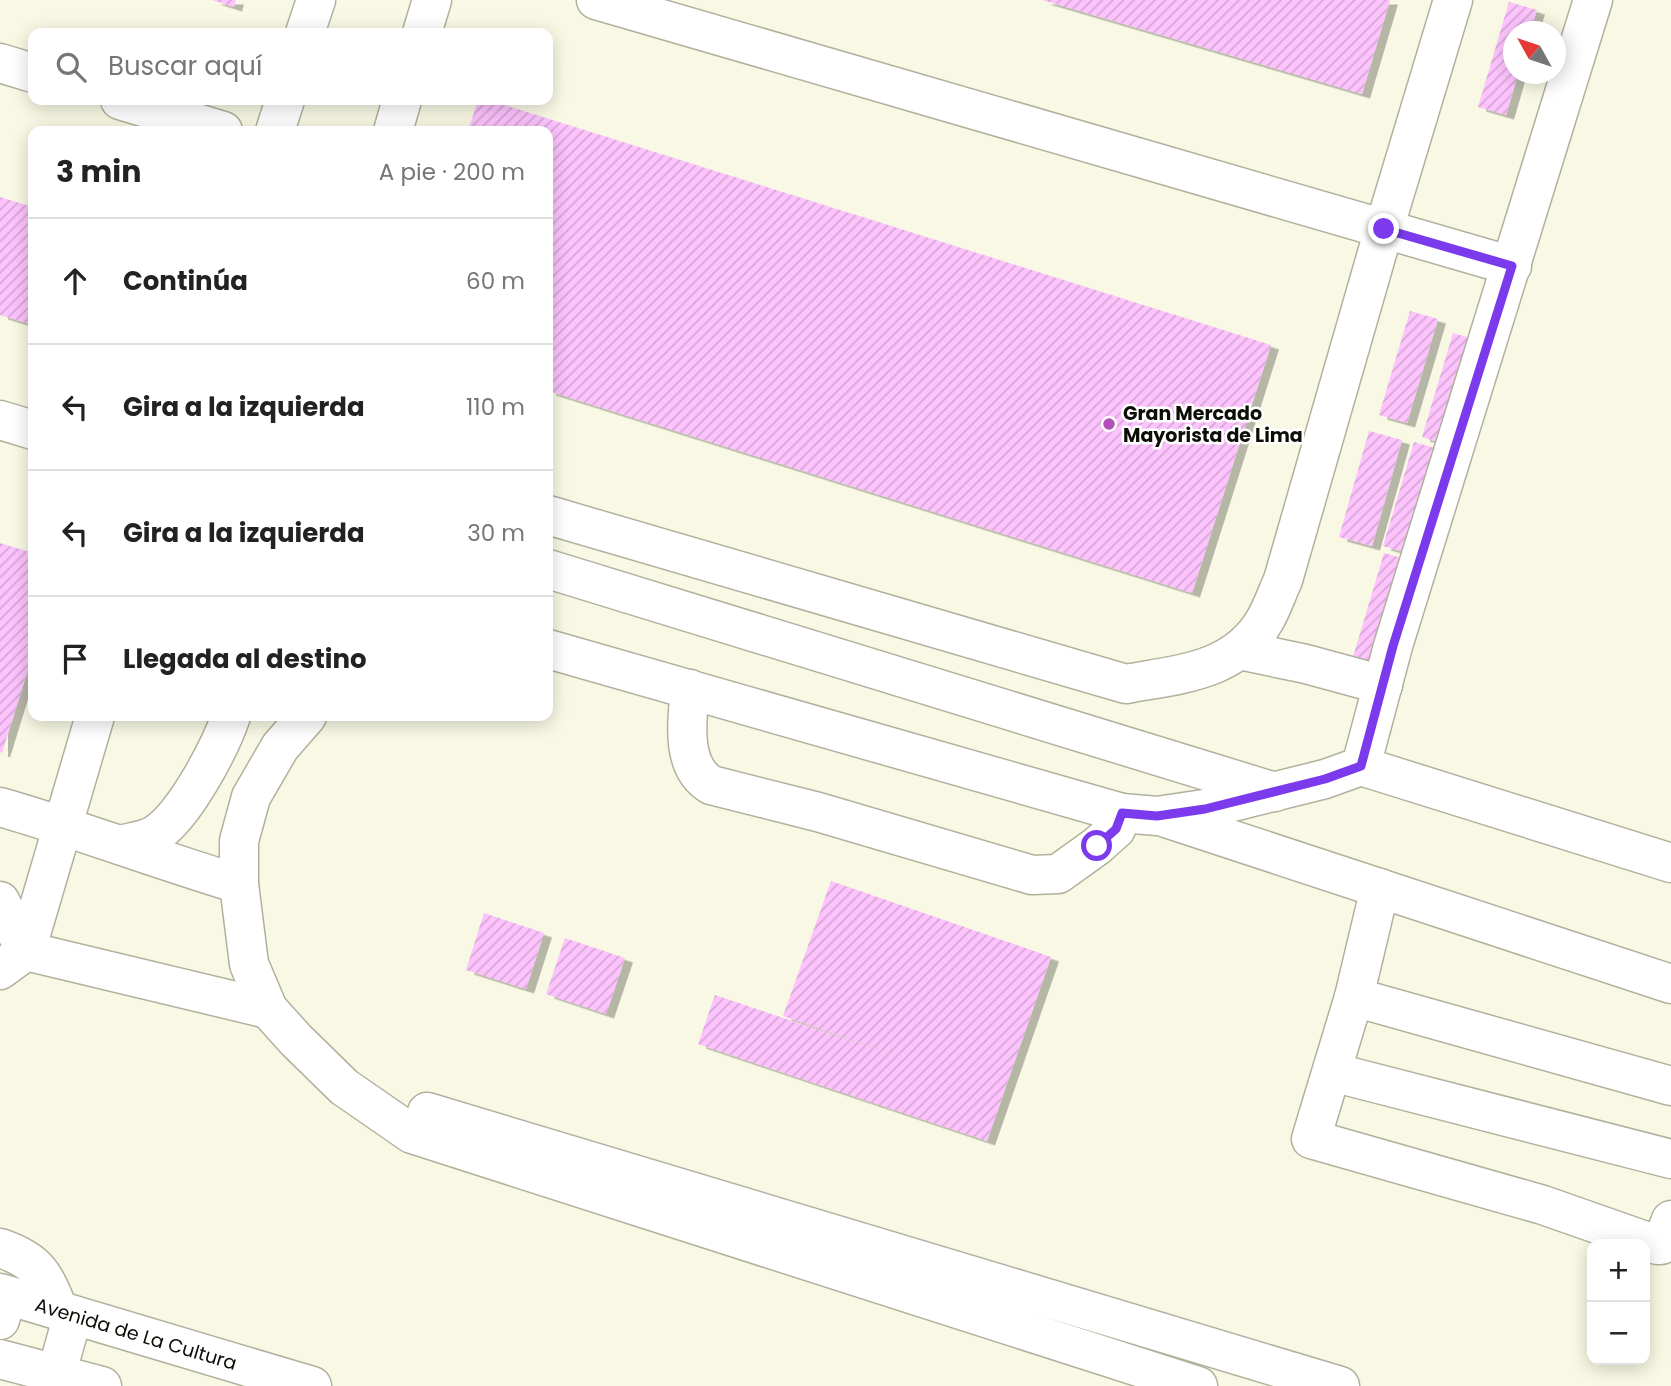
<!DOCTYPE html>
<html lang="es">
<meta charset="utf-8">
<style>
body{margin:0;font-family:Poppins,sans-serif;background:#f6f6f6;color:#222}
.controls{position:absolute;right:21px;bottom:21px;display:grid;overflow:hidden;border-radius:14px;box-shadow:0 4px 18px #0003}
.controls button{width:63px;height:63px;display:grid;place-items:center;padding:0;border:0;border-bottom:2px solid #e0e0e0;background:#fff;color:#222;font:35px sans-serif}
.compass{position:absolute;left:1503px;top:21px;width:63px;height:63px;border-radius:50%;background:#fff;box-shadow:0 4px 18px #0003;rotate:310deg}
.stop{position:absolute;width:21px;height:21px;margin:-16px;border:5px solid #7c3aed;border-radius:50%;background:#fff}
.stop.end{background:#7c3aed;border-color:#fff;box-shadow:0 2px 7px #0008}
.list{margin:0;padding:0;list-style:none}
h2{display:flex;justify-content:space-between;align-items:center;height:91px;margin:0;padding:0 28px;font-size:30px}
h2 small{font-size:23px;font-weight:400;color:#767676}
.list li{display:grid;grid-template-columns:46px 1fr auto;gap:21px;align-items:center;box-sizing:border-box;height:126px;padding:0 28px;border-top:2px solid #e0e0e0}
.list b{display:block;font-size:26px;white-space:nowrap}
.list em{font-size:23px;font-style:normal;color:#767676}
.icon{flex:none;width:38px;height:38px;fill:none;stroke:currentColor;stroke-width:2;stroke-linecap:round;stroke-linejoin:round}
.map{position:relative;flex:none;width:1671px;height:1386px;overflow:hidden}
.search{position:absolute;background:#fff;box-shadow:0 4px 18px #0003;left:28px;top:28px;width:525px;height:77px;display:flex;align-items:center;gap:18px;box-sizing:border-box;padding:0 24px;border-radius:14px;color:#767676;font-size:26px}
.panel{position:absolute;background:#fff;box-shadow:0 4px 18px #0003;left:28px;top:126px;width:525px;height:595px;border-radius:14px}
.map>svg:first-child{display:block}
</style>
<div class="map">
<svg width="1671" height="1386" viewBox="0 0 1671 1386">
<defs>
<pattern id="building-hatch" width="6" height="6" patternUnits="userSpaceOnUse" patternTransform="scale(1.75)"><rect width="6" height="6" fill="#fcc3fd"/><path d="M-1 1l2-2M0 6l6-6M5 7l2-2" fill="none" stroke="#d7a6d7"/></pattern>
<filter id="shadow"><feDropShadow dx="8" dy="4.5" stdDeviation="0" flood-color="#0004"/></filter>
</defs>
<rect width="100%" height="100%" fill="#f8f8e4"/>
<g fill="url(#building-hatch)" filter="url(#shadow)">
<path d="M212,0H236L234,7Z"/>
<path d="M1042,0H1390L1362,94Z"/>
<path d="M1509,2L1537,10L1530,32H1514V74H1518L1506,115L1478,107Z"/>
<path d="M478,100H489L1271,345L1192,593L548,391V131H468Z"/>
<path d="M0,197L33,207V325L0,315Z"/>
<path d="M1410,311L1438,319L1407,423L1379,415Z"/>
<path d="M1453,333L1481,341L1450,446L1422,437Z"/>
<path d="M1369,431L1402,440L1372,546L1339,537Z"/>
<path d="M1414,442L1442,450L1411,554L1383,546Z"/>
<path d="M0,543L33,553V653L2,753L0,752Z"/>
<path d="M1384,553L1412,561L1380,665L1353,657Z"/>
<path d="M831,881L1051,957L987,1141L698,1044L715,995L905,1059L783,1016Z"/>
<path d="M484,913L544,933L526,989L466,970Z"/>
<path d="M565,938L625,958L606,1014L546,994Z"/>
</g>
<g fill="none" stroke-linecap="round" stroke-linejoin="round">
<defs>
<g id="minor">
<path d="M596,0L1512,266"/>
<path d="M305,33L316,0"/>
<path d="M422,33L432,0"/>
<path d="M0,63L33,73"/>
<path d="M120,100L223,131"/>
<path d="M275,131L285,100"/>
<path d="M393,131L402,100"/>
<path d="M0,420L33,430"/>
<path d="M548,515L1126,684C1179,674 1235,672 1265,620C1272,608 1277,593 1283,580L1384,229L1453,0"/>
<path d="M548,569L1275,792"/>
<path d="M548,649L1122,813L1157,816L1204,809L1325,779L1361,766L1393,646L1593,0"/>
<path d="M1239,650L1306,664L1383,685"/>
<path d="M690,689C687,720 680,766 711,785L818,812L1032,875L1058,874L1097,846L1116,829L1122,813"/>
<path d="M307,716L280,747L251,797L239,841V884L249,964L268,1009L296,1040L344,1087L412,1134L1198,1386"/>
<path d="M1361,766L1671,863"/>
<path d="M0,807C80,830 159,860 239,884"/>
<path d="M1166,818L1671,984"/>
<path d="M120,845C131,842 147,840 156,834C185,815 220,748 231,716"/>
<path d="M1380,888L1354,997L1311,1139L1543,1205L1657,1245H1661L1671,1220"/>
<path d="M0,901L26,951"/>
<path d="M26,951L268,1009"/>
<path d="M0,970L26,951L95,716"/>
<path d="M1354,997L1671,1086"/>
<path d="M1332,1072L1671,1159"/>
<path d="M427,1112L1340,1386"/>
<path d="M0,1248C39,1261 44,1275 59,1311"/>
<path d="M0,1320L7,1296"/>
<path d="M53,1386L73,1315"/>
</g>
<g id="major">
<path id="s1" d="M0,1293L312,1386"/>
<path d="M0,1359L102,1386"/>
</g>
</defs>
<use href="#minor" stroke="#b1b19e" stroke-width="41"/>
<use href="#major" stroke="#b1b19e" stroke-width="41"/>
<use href="#minor" stroke="#fff" stroke-width="38"/>
<use href="#major" stroke="#fff" stroke-width="38"/>
</g>
<g fill="none" stroke-linecap="round" stroke-linejoin="round">
<path stroke="#7c3aed" stroke-width="9" d="M1097,846L1116,829L1122,813L1157,816L1205,809L1325,779L1361,766L1393,646L1512,266L1384,229"/>
</g>
<circle fill="#b350b7" stroke="#fff" stroke-width="2.5" cx="1109" cy="424" r="7"/>
<g text-anchor="middle" dominant-baseline="central" stroke-width="5" stroke-linejoin="round" paint-order="stroke">
<g font-size="19" font-weight="bold" fill="#0d0d07" stroke="#fff" text-anchor="start">
<text x="1123" y="413">Gran Mercado<tspan x="1123" dy="22">Mayorista de Lima</tspan></text>
</g>
<g font-size="19" fill="#0d0d07" stroke="#fff">
<text stroke="none"><textPath href="#s1" startOffset="142">Avenida de La Cultura</textPath></text>
</g>
</g>
</svg>
<div class="controls">
<button>+</button>
<button>−</button>
</div>
<svg class="compass" viewBox="-18 -18 36 36"><path d="M0-13l5 13h-10z" fill="#e53935"/><path d="M0 13l5-13h-10z" fill="#767676"/></svg>
<div class="stop" style="left:1097px;top:846px"></div>
<div class="stop end" style="left:1384px;top:229px"></div>
<div class="search"><svg class="icon" aria-label="search" viewBox="0 0 24 24"><circle cx="10" cy="10" r="6"/><path d="M15 15l6 6"/></svg>Buscar aquí</div>
<section class="panel">
<h2>3 min<small>A pie · 200 m</small></h2>
<ul class="list">
<li><svg class="icon" aria-label="ahead" viewBox="0 0 24 24"><path d="M12 20V5M6 11l6-6 6 6"/></svg><div><b>Continúa</b></div><em>60 m</em></li>
<li><svg class="icon" aria-label="left" viewBox="0 0 24 24"><path d="M17 20v-9H6M10 6l-5 5 5 5"/></svg><div><b>Gira a la izquierda</b></div><em>110 m</em></li>
<li><svg class="icon" aria-label="left" viewBox="0 0 24 24"><path d="M17 20v-9H6M10 6l-5 5 5 5"/></svg><div><b>Gira a la izquierda</b></div><em>30 m</em></li>
<li><svg class="icon" aria-label="arrive" viewBox="0 0 24 24"><path d="M6 21V4h12l-3 4 3 4H6"/></svg><div><b>Llegada al destino</b></div></li>
</ul>
</section>
</div>
